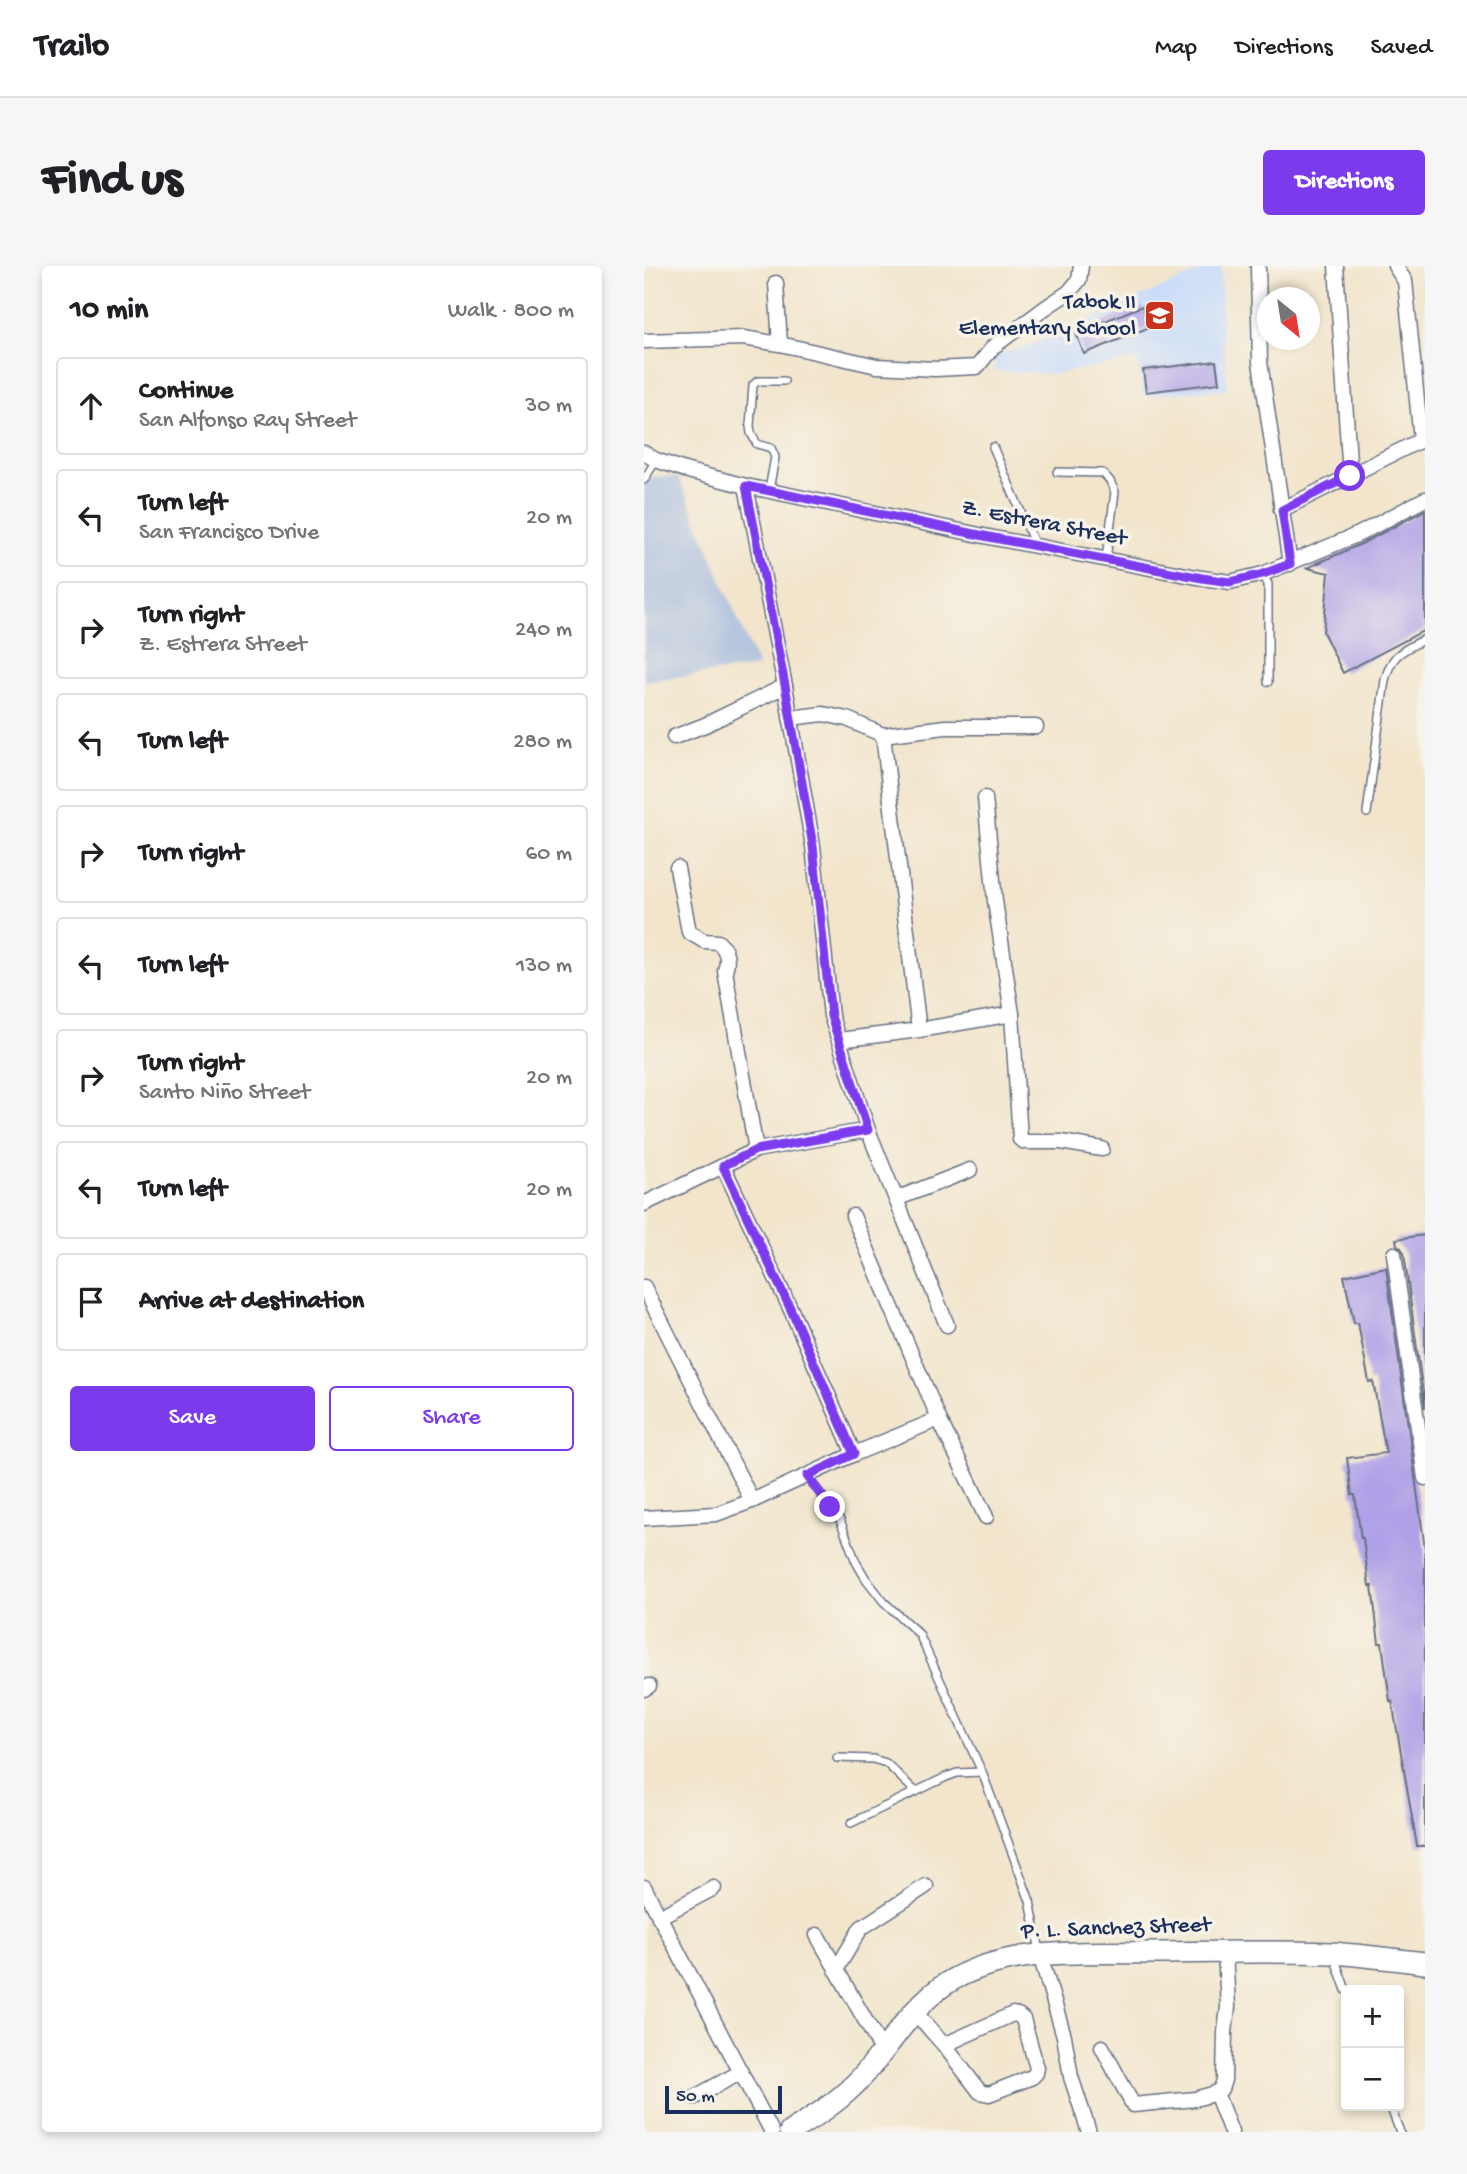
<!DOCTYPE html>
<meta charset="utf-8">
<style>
body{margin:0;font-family:"Gochi Hand",sans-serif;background:#f6f6f6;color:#202124}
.controls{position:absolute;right:21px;bottom:21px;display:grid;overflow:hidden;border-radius:7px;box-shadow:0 4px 10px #0003}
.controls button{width:63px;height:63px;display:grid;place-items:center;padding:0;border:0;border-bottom:2px solid #e0e0e0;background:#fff;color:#202124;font:35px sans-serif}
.compass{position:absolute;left:613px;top:21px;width:63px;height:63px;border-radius:50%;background:#fff;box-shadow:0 4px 10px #0003;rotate:150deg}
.scale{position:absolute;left:21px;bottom:18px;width:117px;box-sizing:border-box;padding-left:7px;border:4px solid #1b2f5e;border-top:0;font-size:19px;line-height:24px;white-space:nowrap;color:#1b2f5e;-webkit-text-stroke:5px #f7f3e8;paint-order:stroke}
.stop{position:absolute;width:21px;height:21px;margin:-16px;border:5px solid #7c3aed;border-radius:50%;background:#fff}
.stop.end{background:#7c3aed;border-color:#fff;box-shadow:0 2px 7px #0008}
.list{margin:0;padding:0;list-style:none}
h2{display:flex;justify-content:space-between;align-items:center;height:91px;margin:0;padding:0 28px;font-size:30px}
h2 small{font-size:23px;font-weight:400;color:#757577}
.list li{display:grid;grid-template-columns:46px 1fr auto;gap:21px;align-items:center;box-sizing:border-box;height:98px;margin:0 14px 14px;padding:0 14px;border:2px solid #e0e0e0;border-radius:7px}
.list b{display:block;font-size:26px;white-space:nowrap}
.list p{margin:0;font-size:23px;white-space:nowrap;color:#757577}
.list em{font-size:23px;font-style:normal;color:#757577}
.actions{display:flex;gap:14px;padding:21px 28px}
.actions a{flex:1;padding:16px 0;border:2px solid #7c3aed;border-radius:7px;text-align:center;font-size:24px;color:#7c3aed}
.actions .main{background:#7c3aed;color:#fff}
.icon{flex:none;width:38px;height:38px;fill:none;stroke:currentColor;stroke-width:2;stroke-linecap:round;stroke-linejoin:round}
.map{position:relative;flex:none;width:781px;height:1866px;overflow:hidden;border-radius:7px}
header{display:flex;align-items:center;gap:42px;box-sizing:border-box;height:98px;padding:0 35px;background:#fff;border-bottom:2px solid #e0e0e0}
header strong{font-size:33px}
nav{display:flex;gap:38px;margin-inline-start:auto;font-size:24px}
.intro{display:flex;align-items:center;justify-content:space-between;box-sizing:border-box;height:168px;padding:0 42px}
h1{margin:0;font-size:49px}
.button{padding:18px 32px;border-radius:7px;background:#7c3aed;color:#fff;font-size:24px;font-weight:700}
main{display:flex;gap:42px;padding:0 42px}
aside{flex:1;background:#fff;border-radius:7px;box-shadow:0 4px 10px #0003}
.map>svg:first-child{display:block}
</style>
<header>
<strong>Trailo</strong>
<nav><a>Map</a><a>Directions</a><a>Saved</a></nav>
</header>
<div class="intro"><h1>Find us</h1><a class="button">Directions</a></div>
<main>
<aside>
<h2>10 min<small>Walk · 800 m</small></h2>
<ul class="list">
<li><svg class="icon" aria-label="ahead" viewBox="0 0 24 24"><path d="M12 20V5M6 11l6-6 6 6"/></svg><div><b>Continue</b><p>San Alfonso Ray Street</p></div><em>30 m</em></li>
<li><svg class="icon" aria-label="left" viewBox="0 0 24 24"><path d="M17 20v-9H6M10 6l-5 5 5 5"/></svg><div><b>Turn left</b><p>San Francisco Drive</p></div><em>20 m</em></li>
<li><svg class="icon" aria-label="right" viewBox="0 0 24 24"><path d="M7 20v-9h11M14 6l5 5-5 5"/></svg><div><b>Turn right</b><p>Z. Estrera Street</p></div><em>240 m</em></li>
<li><svg class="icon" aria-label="left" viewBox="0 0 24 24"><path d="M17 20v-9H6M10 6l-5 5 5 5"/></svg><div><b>Turn left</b></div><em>280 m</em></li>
<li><svg class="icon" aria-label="right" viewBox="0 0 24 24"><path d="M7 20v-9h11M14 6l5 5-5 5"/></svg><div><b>Turn right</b></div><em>60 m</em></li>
<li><svg class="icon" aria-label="left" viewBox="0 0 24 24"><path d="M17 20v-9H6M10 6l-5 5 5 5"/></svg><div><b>Turn left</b></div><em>130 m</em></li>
<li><svg class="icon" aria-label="right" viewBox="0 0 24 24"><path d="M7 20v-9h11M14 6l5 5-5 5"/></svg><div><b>Turn right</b><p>Santo Niño Street</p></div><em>20 m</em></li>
<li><svg class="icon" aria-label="left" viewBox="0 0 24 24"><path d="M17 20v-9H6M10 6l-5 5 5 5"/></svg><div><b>Turn left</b></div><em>20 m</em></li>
<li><svg class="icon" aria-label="arrive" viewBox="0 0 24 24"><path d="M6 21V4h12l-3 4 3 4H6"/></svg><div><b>Arrive at destination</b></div></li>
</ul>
<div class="actions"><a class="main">Save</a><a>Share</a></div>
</aside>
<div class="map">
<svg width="781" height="1866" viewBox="0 0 781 1866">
<rect width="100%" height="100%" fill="#f7f3e8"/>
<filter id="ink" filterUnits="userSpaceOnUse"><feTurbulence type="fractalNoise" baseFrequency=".0143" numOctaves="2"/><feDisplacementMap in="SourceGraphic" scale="14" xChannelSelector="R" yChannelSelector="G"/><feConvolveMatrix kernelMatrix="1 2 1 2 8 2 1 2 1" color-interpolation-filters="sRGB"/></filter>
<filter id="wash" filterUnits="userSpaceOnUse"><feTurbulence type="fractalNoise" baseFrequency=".00686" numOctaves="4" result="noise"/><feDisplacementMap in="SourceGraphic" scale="28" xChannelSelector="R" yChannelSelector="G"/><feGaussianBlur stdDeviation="1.57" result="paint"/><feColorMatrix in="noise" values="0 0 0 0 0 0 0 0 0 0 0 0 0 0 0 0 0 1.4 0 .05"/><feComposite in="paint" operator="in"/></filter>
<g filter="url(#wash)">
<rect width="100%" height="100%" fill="#f2e5cc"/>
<path fill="#c9dcf9" d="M568,0H577L578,68L584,123L499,130L494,94L410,108L350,105L352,90L387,79Z"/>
<path fill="#b6c5de" d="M34,210L114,401L0,415V211Z"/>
<g id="blocks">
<g fill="#afa0e7">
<path d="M498,40L506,61L440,88L432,67Z"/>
<path d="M572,95L575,117L502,126L499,104Z"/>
<path d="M781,244V364L699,407L679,366L685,307L663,302L719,277Z"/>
<path d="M781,969V1142L760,987L757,982L753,979L752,973Z"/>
<path d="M742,1001L781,1283V1580H773L748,1435H746L738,1377H735L728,1320H725L719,1272H717L711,1229H708L703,1192L742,1187L729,1115L725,1116L714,1057H710L700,1010Z"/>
</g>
</g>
</g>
<g filter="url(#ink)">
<use href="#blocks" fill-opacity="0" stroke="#666f84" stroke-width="2"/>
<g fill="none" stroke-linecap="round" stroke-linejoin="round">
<defs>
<g id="lane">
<path d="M349,181L391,279"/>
<path d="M413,206L459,207L466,215L471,226L462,293"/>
<path d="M0,214L12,194"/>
<path d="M125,224L131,191L127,182L113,178L107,167L106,160L109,119L114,115H140"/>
<path d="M619,308L624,318V416"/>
<path d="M723,547L741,414C748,387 758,385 781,373"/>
<path d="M163,1210L196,1254L212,1296L222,1313L240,1336L275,1368L338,1506L386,1635L396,1685"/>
<path d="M193,1492L229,1493L242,1497L272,1526"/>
<path d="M207,1557L302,1511L313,1507L338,1506"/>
<path d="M690,1691L702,1724"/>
<path d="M746,1840L756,1866"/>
</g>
<g id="street">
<path d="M614,0L616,96L646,298"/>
<path d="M692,0L706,210"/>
<path d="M751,0L761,15L777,174"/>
<path d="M132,17L136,78"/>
<path d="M0,75L99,72L136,78L233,100L291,103L333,101L349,81L401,42L425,26L435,14L437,0"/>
<path d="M0,187L12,194L44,205L102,220L350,272L558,312L586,316L619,308L715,268L781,233"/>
<path d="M102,220L141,420L169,580L187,750L224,864L303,1059"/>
<path d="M637,244L781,172"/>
<path d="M146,452L179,448L203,453L239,469L301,461H392"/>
<path d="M239,469L275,764"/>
<path d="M30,471L61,459L141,420"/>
<path d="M341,532L351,635L368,748L376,873L381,876H417L458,883"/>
<path d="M33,602L45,666L60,675L74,676C83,684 85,693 81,705L112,884"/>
<path d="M195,774L275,764L368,748"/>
<path d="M79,900L147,1044L210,1188"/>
<path d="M252,933L326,904"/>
<path d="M0,938L112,884L224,864"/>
<path d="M209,950L295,1153L342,1251"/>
<path d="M750,988L781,1212"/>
<path d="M0,1021L108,1235"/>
<path d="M0,1252L72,1248L108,1235L210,1188L295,1153"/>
<path d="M0,1423L5,1420"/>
<path d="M0,1621L128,1866"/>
<path d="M15,1651L70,1622"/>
<path d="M173,1669L238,1784"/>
<path d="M396,1689L420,1770L427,1811L445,1866"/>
<path d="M192,1704L217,1662L282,1620"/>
<path d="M270,1745L300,1779L336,1826L345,1828L388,1811L392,1807L393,1802L379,1753L374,1749L369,1748L300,1779"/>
<path d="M458,1781L489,1839L551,1833L572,1827L577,1823L580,1814L581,1766L584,1741L581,1686"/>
<path d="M572,1827L587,1866"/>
<path d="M51,1831L97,1806"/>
</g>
<path id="secondary" d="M146,1866C168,1852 191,1838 210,1819C243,1787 263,1743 303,1717C363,1679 452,1687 521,1687C576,1686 631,1685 686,1687C717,1689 749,1693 781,1697"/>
</defs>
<use href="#lane" stroke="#666f84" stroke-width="10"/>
<use href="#street" stroke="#666f84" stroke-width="17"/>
<use href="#secondary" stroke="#666f84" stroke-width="24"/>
<use href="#lane" stroke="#fff" stroke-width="7"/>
<use href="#street" stroke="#fff" stroke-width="14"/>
<use href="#secondary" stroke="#fff" stroke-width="21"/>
</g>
</g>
<g fill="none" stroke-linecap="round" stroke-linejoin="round" filter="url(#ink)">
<path stroke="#7c3aed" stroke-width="9" d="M186,1241L163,1210L210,1188L147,1044L79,900L112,884L224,864L187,750L169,580L141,419L102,220L350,272L558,312L586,316L619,308L646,298L638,244L706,210"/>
</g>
<defs>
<symbol id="school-square" viewBox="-11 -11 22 22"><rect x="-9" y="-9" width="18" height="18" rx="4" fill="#c8321e" stroke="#f7f3e8"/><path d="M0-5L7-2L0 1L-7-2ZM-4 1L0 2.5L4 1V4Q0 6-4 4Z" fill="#fff"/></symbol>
</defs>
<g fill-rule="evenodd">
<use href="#school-square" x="498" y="32" width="35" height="35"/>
</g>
<g text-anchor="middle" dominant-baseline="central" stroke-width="7" stroke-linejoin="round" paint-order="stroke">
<g font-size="23" fill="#1b2f5e" stroke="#f7f3e8" text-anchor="end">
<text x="492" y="37">Tabok II<tspan x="492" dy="26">Elementary School</tspan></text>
</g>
<g font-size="23" fill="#1b2f5e" stroke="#f7f3e8">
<text transform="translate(400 258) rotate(11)">Z. Estrera Street</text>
<text transform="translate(472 1663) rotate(-2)">P. L. Sanchez Street</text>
</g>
</g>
</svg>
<div class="controls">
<button>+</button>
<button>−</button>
</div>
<svg class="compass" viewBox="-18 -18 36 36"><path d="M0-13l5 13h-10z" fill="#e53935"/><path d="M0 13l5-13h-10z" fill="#757577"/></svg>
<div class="scale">50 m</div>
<div class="stop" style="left:706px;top:210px"></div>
<div class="stop end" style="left:186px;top:1241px"></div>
</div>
</main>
